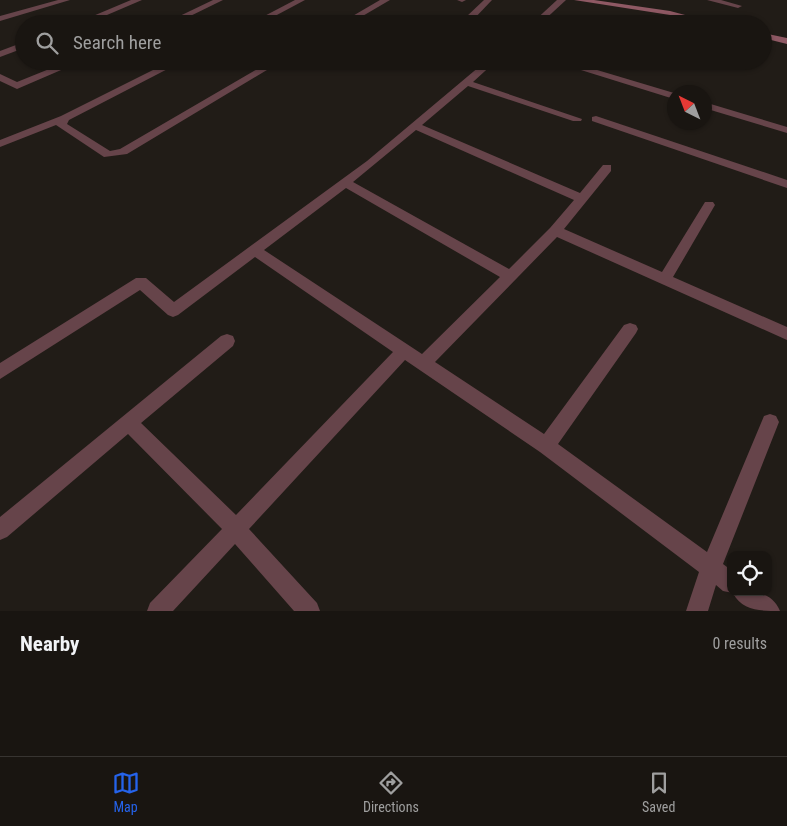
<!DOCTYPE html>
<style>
body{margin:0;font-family:"Roboto Condensed",sans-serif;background:#26221f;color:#f1f3f6}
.controls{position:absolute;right:15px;bottom:15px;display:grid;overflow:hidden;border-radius:10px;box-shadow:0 1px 4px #0004}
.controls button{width:45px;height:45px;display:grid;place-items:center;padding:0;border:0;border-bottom:1px solid #373431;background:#191511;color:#f1f3f6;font:25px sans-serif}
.compass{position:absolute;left:667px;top:85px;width:45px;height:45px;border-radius:50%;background:#191511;box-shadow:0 1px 4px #0004;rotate:318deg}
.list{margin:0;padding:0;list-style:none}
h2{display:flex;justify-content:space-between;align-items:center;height:65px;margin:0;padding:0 20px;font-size:21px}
h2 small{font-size:16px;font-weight:400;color:#9f9f9f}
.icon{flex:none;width:28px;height:28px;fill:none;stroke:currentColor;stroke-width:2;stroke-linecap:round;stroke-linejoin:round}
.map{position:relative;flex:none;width:787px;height:611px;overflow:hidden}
.search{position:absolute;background:#191511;box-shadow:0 1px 4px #0004;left:15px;right:15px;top:15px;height:55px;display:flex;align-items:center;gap:12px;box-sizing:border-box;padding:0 18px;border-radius:28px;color:#9f9f9f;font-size:19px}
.sheet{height:145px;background:#191511}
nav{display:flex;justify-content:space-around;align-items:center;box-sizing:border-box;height:70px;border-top:1px solid #373431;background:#191511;font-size:14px;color:#9f9f9f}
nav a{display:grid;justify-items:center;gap:2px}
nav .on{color:#2563eb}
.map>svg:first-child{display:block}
</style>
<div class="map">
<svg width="787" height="611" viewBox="0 0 787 611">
<rect width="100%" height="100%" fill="#211c17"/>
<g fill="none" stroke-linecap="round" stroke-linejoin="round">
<g fill="#66444a" fill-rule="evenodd">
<path d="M58,0H70L0,21V16Z"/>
<path d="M131,0H142L86,24H74Z"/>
<path d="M213,0H223L174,24H163Z"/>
<path d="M295,0H305L260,24H249Z"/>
<path d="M380,0H390L349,24H339Z"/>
<path d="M457,0H466L462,2Z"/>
<path d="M484,0H492L472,21H466V17Z"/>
<path d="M557,0H566L540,24H531Z"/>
<path d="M707,0H721L742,6L738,8Z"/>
<path d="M24,42V48L0,57V51Z"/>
<path d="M69,61H82L17,89L0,81V74L17,82Z"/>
<path d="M171,61H183L69,120L67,124L110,151L120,149L271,61H282L127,154L104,157L56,125L0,147V140L61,116Z"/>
<path d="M486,61H496L473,82L582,119L581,121H573L468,86L422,125L580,193L603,165H611V171L564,229L662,272L705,202H713L715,205L673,277L787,327V340L557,237L435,362L544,434L624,325L630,323L636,325L638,329L636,333L558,444L707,552L764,416L770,414L776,416L779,422L723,564L731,570V592C751,592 771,589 780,611C761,611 742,611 733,593L723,591L716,585L708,611H686L699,572L540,452L405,360L249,529L317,603L320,611H294L235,544L173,611H147L150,603L222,529L128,434L7,537L0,540V517L221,336L227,334L233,336L235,341L233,346L141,423L236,515L393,352L255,257L178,315L173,317L168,315L140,290L0,379V363L136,278H146L174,302L367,161ZM416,130L574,200L550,228L509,269L353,182ZM346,188L500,277L422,354L264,250Z"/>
<path d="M552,61H567L674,93V99Z"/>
<path d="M704,102L787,127V133L704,108Z"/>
<path d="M596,116L787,180V188L592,121V117Z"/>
</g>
<g fill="#8f5964" fill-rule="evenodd">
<path d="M574,0H594L670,11L719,24H704L670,15Z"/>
<path d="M763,33L787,38V44L763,38Z"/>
</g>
</g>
</svg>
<div class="controls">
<button><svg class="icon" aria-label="locate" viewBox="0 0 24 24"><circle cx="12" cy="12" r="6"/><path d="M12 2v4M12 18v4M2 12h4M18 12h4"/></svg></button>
</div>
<svg class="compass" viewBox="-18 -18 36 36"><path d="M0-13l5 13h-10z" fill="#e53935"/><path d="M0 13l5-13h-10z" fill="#9f9f9f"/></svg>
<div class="search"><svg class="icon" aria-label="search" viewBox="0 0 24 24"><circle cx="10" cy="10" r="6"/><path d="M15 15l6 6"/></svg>Search here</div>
</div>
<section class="sheet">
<h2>Nearby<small>0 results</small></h2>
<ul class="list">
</ul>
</section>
<nav>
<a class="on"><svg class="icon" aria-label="map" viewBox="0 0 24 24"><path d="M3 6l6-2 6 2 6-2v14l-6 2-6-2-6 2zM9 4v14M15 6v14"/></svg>Map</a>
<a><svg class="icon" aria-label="directions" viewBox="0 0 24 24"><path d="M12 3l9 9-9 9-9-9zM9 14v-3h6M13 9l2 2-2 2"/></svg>Directions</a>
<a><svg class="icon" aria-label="saved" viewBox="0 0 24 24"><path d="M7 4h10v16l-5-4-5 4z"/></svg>Saved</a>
</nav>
